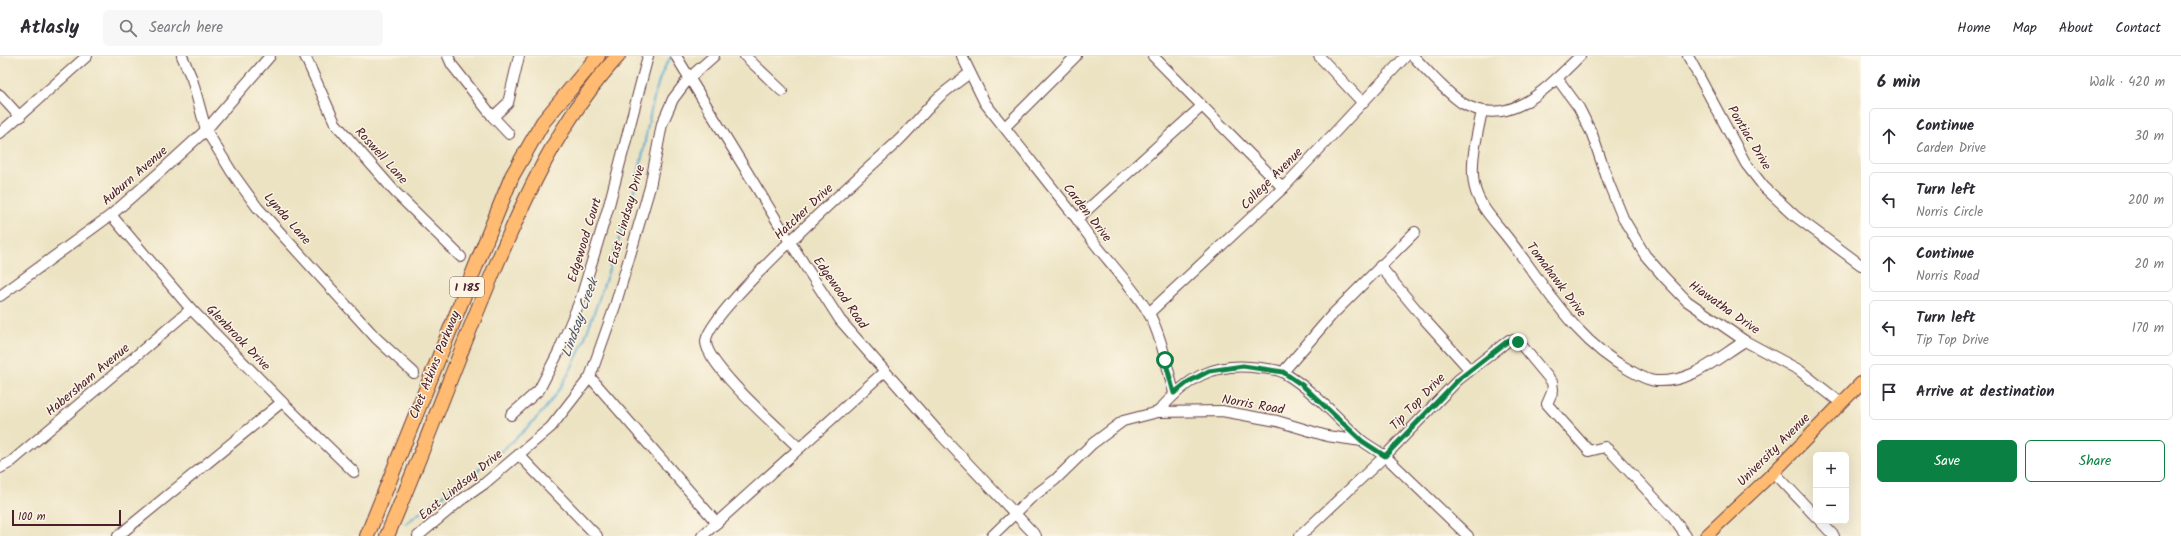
<!DOCTYPE html>
<meta charset="utf-8">
<style>
body{margin:0;font-family:Kalam,sans-serif;background:#f7f7f7;color:#2b2b33}
.controls{position:absolute;right:12px;bottom:12px;display:grid;overflow:hidden;border-radius:6px;box-shadow:0 4px 16px #0002}
.controls button{width:36px;height:36px;display:grid;place-items:center;padding:0;border:0;border-bottom:1px solid #e1e1e2;background:#fff;color:#2b2b33;font:20px sans-serif}
.scale{position:absolute;left:12px;bottom:10px;width:109px;box-sizing:border-box;padding-left:4px;border:2px solid #4a1f2b;border-top:0;font-size:11px;line-height:14px;white-space:nowrap;color:#4a1f2b;-webkit-text-stroke:3px #fcf5e5;paint-order:stroke}
.stop{position:absolute;width:12px;height:12px;margin:-9px;border:3px solid #0b8043;border-radius:50%;background:#fff}
.stop.end{background:#0b8043;border-color:#fff;box-shadow:0 1px 4px #0008}
.list{margin:0;padding:0;list-style:none}
h2{display:flex;justify-content:space-between;align-items:center;height:52px;margin:0;padding:0 16px;font-size:17px}
h2 small{font-size:13px;font-weight:400;color:#7c7c81}
.list li{display:grid;grid-template-columns:26px 1fr auto;gap:12px;align-items:center;box-sizing:border-box;height:56px;margin:0 8px 8px;padding:0 8px;border:1px solid #e1e1e2;border-radius:6px}
.list b{display:block;font-size:15px;white-space:nowrap}
.list p{margin:0;font-size:13px;white-space:nowrap;color:#7c7c81}
.list em{font-size:13px;font-style:normal;color:#7c7c81}
.actions{display:flex;gap:8px;padding:12px 16px}
.actions a{flex:1;padding:9px 0;border:1px solid #0b8043;border-radius:6px;text-align:center;font-size:14px;color:#0b8043}
.actions .main{background:#0b8043;color:#fff}
.icon{flex:none;width:22px;height:22px;fill:none;stroke:currentColor;stroke-width:2;stroke-linecap:round;stroke-linejoin:round}
.map{position:relative;flex:none;width:1861px;height:480px;overflow:hidden}
header{display:flex;align-items:center;gap:24px;box-sizing:border-box;height:56px;padding:0 20px;background:#fff;border-bottom:1px solid #e1e1e2}
header strong{font-size:19px}
nav{display:flex;gap:22px;margin-inline-start:auto;font-size:14px}
.search{width:280px;height:36px;background:#f7f7f7;display:flex;align-items:center;gap:10px;box-sizing:border-box;padding:0 14px;border-radius:6px;color:#7c7c81;font-size:15px}
main{display:flex}
aside{flex:1;background:#fff}
.map>svg:first-child{display:block}
</style>
<header>
<strong>Atlasly</strong>
<div class="search"><svg class="icon" aria-label="search" viewBox="0 0 24 24"><circle cx="10" cy="10" r="6"/><path d="M15 15l6 6"/></svg>Search here</div>
<nav><a>Home</a><a>Map</a><a>About</a><a>Contact</a></nav>
</header>
<main>
<div class="map">
<svg width="1861" height="480" viewBox="0 0 1861 480">
<rect width="100%" height="100%" fill="#fcf5e5"/>
<filter id="ink" filterUnits="userSpaceOnUse"><feTurbulence type="fractalNoise" baseFrequency=".025" numOctaves="2"/><feDisplacementMap in="SourceGraphic" scale="8" xChannelSelector="R" yChannelSelector="G"/><feConvolveMatrix kernelMatrix="1 2 1 2 8 2 1 2 1" color-interpolation-filters="sRGB"/></filter>
<filter id="wash" filterUnits="userSpaceOnUse"><feTurbulence type="fractalNoise" baseFrequency=".012" numOctaves="4" result="noise"/><feDisplacementMap in="SourceGraphic" scale="16" xChannelSelector="R" yChannelSelector="G"/><feGaussianBlur stdDeviation="0.9" result="paint"/><feColorMatrix in="noise" values="0 0 0 0 0 0 0 0 0 0 0 0 0 0 0 0 0 1.4 0 .05"/><feComposite in="paint" operator="in"/></filter>
<g filter="url(#wash)">
<rect width="100%" height="100%" fill="#ece3c3"/>
<g fill="none" stroke-linecap="round" stroke-linejoin="round">
<path stroke="#52a9cf" stroke-width="2" d="M405,468C452,432 504,399 543,355C574,320 588,274 603,231C615,196 627,160 637,124C646,91 651,25 672,0"/>
</g>
</g>
<g filter="url(#ink)">
<g fill="none" stroke-linecap="round" stroke-linejoin="round">
<defs>
<g id="minor">
<path d="M182,0L192,23L206,74L231,115L257,151L376,282L414,317"/>
<path d="M305,0L335,67L396,137L461,201"/>
<path d="M448,0L452,9L493,61L509,78"/>
<path d="M676,0L790,186L840,264L942,380L1036,480"/>
<path d="M745,0L782,35"/>
<path d="M962,0L985,47L1077,163C1098,196 1127,222 1148,256C1160,275 1168,314 1174,337"/>
<path d="M1153,0L1283,132"/>
<path d="M1319,0L1363,47"/>
<path d="M1413,0C1428,15 1444,35 1462,47C1509,75 1549,30 1580,0"/>
<path d="M1688,0L1746,108L1764,131L1795,160L1861,209"/>
<path d="M1557,22L1579,52L1592,78L1609,128L1623,162L1645,199L1664,221L1687,245L1745,285L1799,314L1841,347"/>
<path d="M0,39L20,61"/>
<path d="M1482,55C1477,80 1468,111 1476,136C1482,153 1496,167 1507,181C1545,229 1574,285 1631,315C1638,319 1648,325 1656,325C1692,327 1717,302 1745,285"/>
<path d="M493,61L508,47L519,0"/>
<path d="M1005,71L1076,0"/>
<path d="M0,77L87,0"/>
<path d="M111,159L191,253L282,346L354,416"/>
<path d="M1077,163L1201,51"/>
<path d="M1380,210L1425,264L1470,314"/>
<path d="M0,240L111,159L160,116L206,74L270,0"/>
<path d="M1149,257L1283,132L1406,0"/>
<path d="M1283,316L1332,259L1415,176"/>
<path d="M590,321L717,467"/>
<path d="M1158,356C1187,322 1213,305 1260,312C1267,313 1278,313 1284,317C1313,334 1337,362 1362,385"/>
<path d="M511,359L539,334L559,295L581,242L609,149L648,0"/>
<path d="M799,392C780,373 707,310 706,286C704,258 869,112 897,86C912,72 924,55 939,41C948,33 959,25 970,17"/>
<path d="M519,399L597,480"/>
<path d="M0,412L11,406L191,253"/>
<path d="M1774,416L1816,461"/>
<path d="M1820,465L1834,480"/>
<path d="M118,480L282,346"/>
<path d="M418,480L461,444L484,428L551,371L590,321L615,250L650,131L662,68L673,43L689,22L714,0"/>
<path d="M702,480L885,315"/>
<path d="M992,480L1031,442L1055,424L1092,388L1123,365L1158,356L1222,355L1277,365L1327,380L1362,385L1385,400L1468,480"/>
<path d="M1300,480L1385,400L1458,324L1509,284L1518,285L1552,326L1553,334L1547,348L1589,395L1605,391L1613,398L1673,462L1686,480"/>
</g>
<path id="major" d="M1706,480L1774,416L1861,327"/>
<g id="highway">
<path d="M367,480L512,120L543,66L598,0"/>
<path d="M387,480C424,394 456,305 492,219C525,141 560,63 618,0"/>
</g>
</defs>
<use href="#minor" stroke="#623c42" stroke-width="12"/>
<use href="#major" stroke="#623c42" stroke-width="14"/>
<use href="#highway" stroke="#623c42" stroke-width="16"/>
<use href="#minor" stroke="#fff" stroke-width="10"/>
<use href="#major" stroke="#ffbb71" stroke-width="12"/>
<use href="#highway" stroke="#ffbb71" stroke-width="14"/>
</g>
</g>
<g fill="none" stroke-linecap="round" stroke-linejoin="round" filter="url(#ink)">
<path stroke="#0b8043" stroke-width="5" d="M1165,304L1174,337L1188,326L1209,315L1243,310L1283,316L1302,329L1362,385L1385,400L1458,324L1509,284L1518,286"/>
</g>
<g text-anchor="middle" dominant-baseline="central" stroke-width="3" stroke-linejoin="round" paint-order="stroke">
<rect fill="#fcf5e5" stroke="#7f5f63" stroke-width="1" x="450" y="221" width="34" height="20" rx="3"/>
<g font-size="12" font-weight="bold" fill="#4a1f2b">
<text x="467" y="231">I 185</text>
</g>
<g font-size="13" fill="#4a1f2b" stroke="#fcf5e5">
<text transform="translate(1749 82) rotate(59)">Pontiac Drive</text>
<text transform="translate(381 100) rotate(48)">Roswell Lane</text>
<text transform="translate(135 120) rotate(-41)">Auburn Avenue</text>
<text transform="translate(1272 123) rotate(-45)">College Avenue</text>
<text transform="translate(804 156) rotate(-43)">Hatcher Drive</text>
<text transform="translate(1087 157) rotate(52)">Carden Drive</text>
<text transform="translate(627 159) rotate(-74)">East Lindsay Drive</text>
<text transform="translate(287 163) rotate(49)">Lynda Lane</text>
<text transform="translate(585 184) rotate(-73)">Edgewood Court</text>
<text transform="translate(1556 224) rotate(53)">Tomahawk Drive</text>
<text transform="translate(840 237) rotate(55)">Edgewood Road</text>
<text transform="translate(1724 252) rotate(35)">Hiawatha Drive</text>
<text transform="translate(238 282) rotate(46)">Glenbrook Drive</text>
<text transform="translate(435 309) rotate(-68)">Chet Atkins Parkway</text>
<text transform="translate(88 324) rotate(-40)">Habersham Avenue</text>
<text transform="translate(1418 346) rotate(-46)">Tip Top Drive</text>
<text transform="translate(1253 349) rotate(10)">Norris Road</text>
<text transform="translate(1774 394) rotate(-45)">University Avenue</text>
<text transform="translate(461 429) rotate(-39)">East Lindsay Drive</text>
</g>
<g font-size="14" font-style="italic" fill="#4d566d" stroke="#fcf5e5">
<text transform="translate(580 262) rotate(-70)">Lindsay Creek</text>
</g>
</g>
</svg>
<div class="controls">
<button>+</button>
<button>−</button>
</div>
<div class="scale">100 m</div>
<div class="stop" style="left:1165px;top:304px"></div>
<div class="stop end" style="left:1518px;top:286px"></div>
</div>
<aside>
<h2>6 min<small>Walk · 420 m</small></h2>
<ul class="list">
<li><svg class="icon" aria-label="ahead" viewBox="0 0 24 24"><path d="M12 20V5M6 11l6-6 6 6"/></svg><div><b>Continue</b><p>Carden Drive</p></div><em>30 m</em></li>
<li><svg class="icon" aria-label="left" viewBox="0 0 24 24"><path d="M17 20v-9H6M10 6l-5 5 5 5"/></svg><div><b>Turn left</b><p>Norris Circle</p></div><em>200 m</em></li>
<li><svg class="icon" aria-label="ahead" viewBox="0 0 24 24"><path d="M12 20V5M6 11l6-6 6 6"/></svg><div><b>Continue</b><p>Norris Road</p></div><em>20 m</em></li>
<li><svg class="icon" aria-label="left" viewBox="0 0 24 24"><path d="M17 20v-9H6M10 6l-5 5 5 5"/></svg><div><b>Turn left</b><p>Tip Top Drive</p></div><em>170 m</em></li>
<li><svg class="icon" aria-label="arrive" viewBox="0 0 24 24"><path d="M6 21V4h12l-3 4 3 4H6"/></svg><div><b>Arrive at destination</b></div></li>
</ul>
<div class="actions"><a class="main">Save</a><a>Share</a></div>
</aside>
</main>
